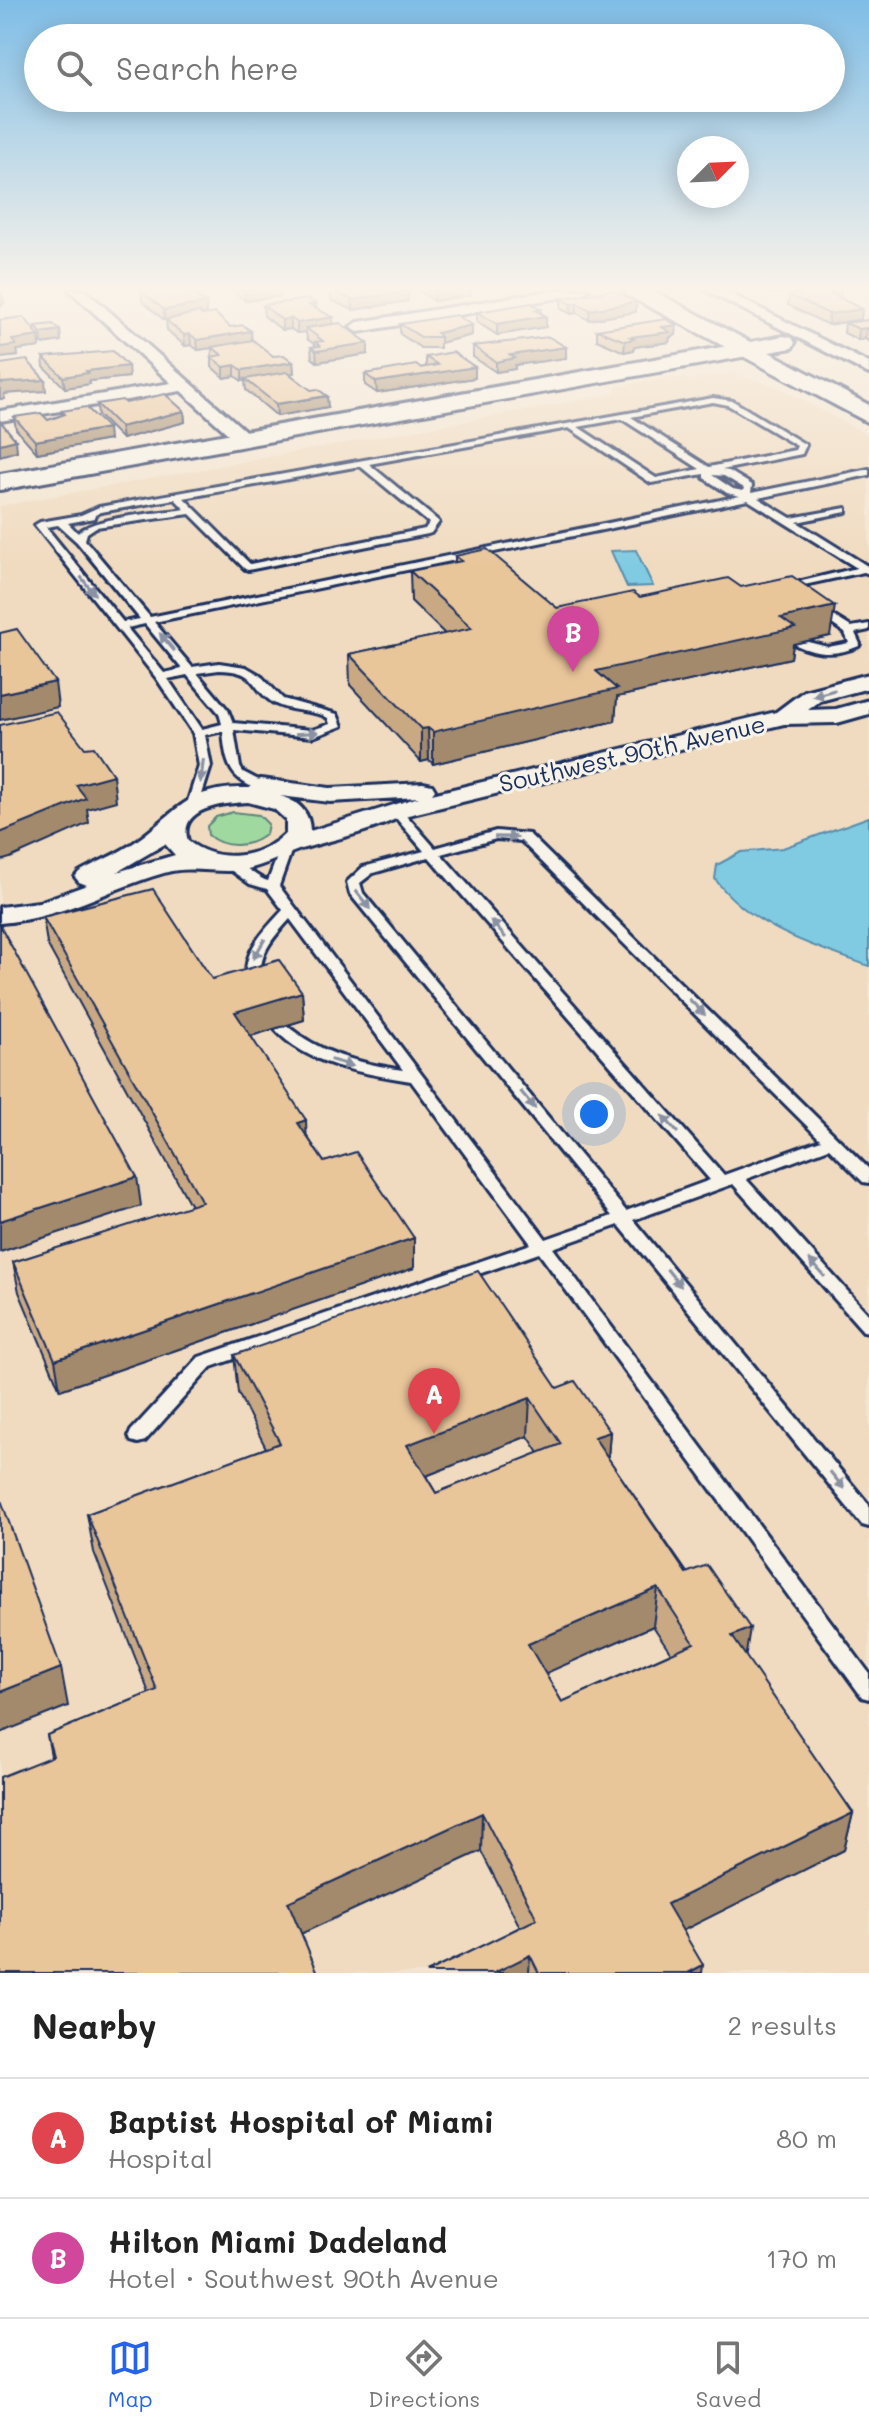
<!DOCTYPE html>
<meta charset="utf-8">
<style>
body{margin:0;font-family:Mali,sans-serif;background:#f2f2f2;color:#222}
.compass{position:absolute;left:677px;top:136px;width:72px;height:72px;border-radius:50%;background:#fff;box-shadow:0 4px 20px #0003;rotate:66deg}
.you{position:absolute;left:594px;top:1114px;width:28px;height:28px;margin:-20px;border:6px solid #fff;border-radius:50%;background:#1a73e8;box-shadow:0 0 0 12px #1a73e833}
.badge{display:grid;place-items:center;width:52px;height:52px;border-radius:50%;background:#2563eb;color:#fff;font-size:26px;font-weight:700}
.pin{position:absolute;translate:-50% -66px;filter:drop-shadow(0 2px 4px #0008)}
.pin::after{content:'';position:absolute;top:42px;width:28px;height:24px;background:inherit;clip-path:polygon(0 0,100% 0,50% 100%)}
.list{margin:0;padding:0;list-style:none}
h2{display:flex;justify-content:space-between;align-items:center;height:104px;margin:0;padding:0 32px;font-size:34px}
h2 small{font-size:26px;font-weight:400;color:#767676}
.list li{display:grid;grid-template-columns:52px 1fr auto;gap:24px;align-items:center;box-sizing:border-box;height:120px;padding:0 32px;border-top:2px solid #e0e0e0}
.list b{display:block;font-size:30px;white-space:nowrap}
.list p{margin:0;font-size:26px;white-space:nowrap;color:#767676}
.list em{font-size:26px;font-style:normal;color:#767676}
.icon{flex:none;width:44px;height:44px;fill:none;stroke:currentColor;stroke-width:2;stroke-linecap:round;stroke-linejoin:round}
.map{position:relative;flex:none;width:869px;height:1973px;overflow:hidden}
.search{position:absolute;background:#fff;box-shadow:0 4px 20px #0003;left:24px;right:24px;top:24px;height:88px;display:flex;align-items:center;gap:20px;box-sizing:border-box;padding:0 28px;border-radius:44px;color:#767676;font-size:30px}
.sheet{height:344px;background:#fff}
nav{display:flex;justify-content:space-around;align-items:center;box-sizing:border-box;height:112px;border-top:2px solid #e0e0e0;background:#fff;font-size:22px;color:#767676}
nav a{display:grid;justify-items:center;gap:4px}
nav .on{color:#2563eb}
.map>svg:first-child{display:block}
</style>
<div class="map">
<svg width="869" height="1973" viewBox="0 0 869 1973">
<rect width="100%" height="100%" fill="#f3e5d1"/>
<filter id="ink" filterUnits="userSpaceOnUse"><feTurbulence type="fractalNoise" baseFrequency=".0125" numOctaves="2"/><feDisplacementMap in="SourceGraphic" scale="16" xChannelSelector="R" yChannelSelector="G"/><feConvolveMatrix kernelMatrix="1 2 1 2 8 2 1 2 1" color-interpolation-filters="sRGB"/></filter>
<g filter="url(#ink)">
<path fill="#f0dbc0" d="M731,373L779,387L869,436V1973H0V506L614,394L618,386L671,377L691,379Z"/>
<path fill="#9fd99f" stroke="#5d847e" stroke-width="2" d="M233,812L259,815L268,824L266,834C250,848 224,849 208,835L207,826L216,817Z"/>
<g fill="#81cbe2" stroke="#588dad" stroke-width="2">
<path d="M636,550L653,586L627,587L611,551Z"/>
<path d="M869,817V966C814,946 751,928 715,879L717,865L741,852L783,848Z"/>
</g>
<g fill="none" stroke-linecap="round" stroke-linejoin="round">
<defs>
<g id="lane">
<path d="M713,398L733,401L806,445L802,454L722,470L729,471L752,485L751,493L869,469V475L758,498L791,518L846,508V512L797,522L869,567V574L864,572L781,590V586L857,568L748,500L154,622L192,667L219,663L246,667L260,675L283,699L337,714L342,726L313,737L234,730L240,767L243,772L270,786L272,789L270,792L266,793C230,780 226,767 223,731L205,735L211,766L198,807L192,811L186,807L199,766L193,733L157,679L35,525L40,522L81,515L99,507ZM713,402L728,405L797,446L795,450L709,467L631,417ZM622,419L700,469L656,478L578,427ZM569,428L651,483L704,474V478L727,493L740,496L150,617L85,540L87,533L96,527L190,514L245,569L248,570L428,534L431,533L439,522L437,520L369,464ZM360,466L429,523L425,529L250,564L184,498ZM712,475L724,476L744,488L743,491L733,489ZM175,499L185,509C161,513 91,517 78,533L68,523L94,518L95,515L101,512ZM58,525L77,542L140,619L123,622L46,527ZM145,624L182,669L164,673L127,628ZM219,670C259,671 248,685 272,702C286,711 307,710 322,715L328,718L330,724L312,730L233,723L228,710L197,673ZM187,675L219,713L222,724L202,729L168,679Z"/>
<path d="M817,606L851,627L869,624V630L855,633L860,644L859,646C837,656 817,655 796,645V641L800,640L828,647L849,643L845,633L813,611V607Z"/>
<path d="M396,807L400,808L435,848L496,831L529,834L869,1169V1183L863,1182L829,1148L746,1179L869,1315V1332L863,1331L733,1184L633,1220L869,1505V1527L862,1525L619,1225L553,1248L869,1673V1699L862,1697L539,1253L211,1367L145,1441L138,1443L131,1441L129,1436L131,1431L199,1357L531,1244L411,1081C363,1073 306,1066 273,1027L275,1024H285C320,1054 358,1063 403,1070L290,919C271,940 256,956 262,986L255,990L250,989C236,957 263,932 283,910L267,889L250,884L225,866L224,863L225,860C241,859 252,876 268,881L280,849L282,846H290L292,849L279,886L546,1239L612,1216L350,894L347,882L363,867L424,851L390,811ZM496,839L521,841L821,1140L724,1175L441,854ZM429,857L710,1180L626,1211L363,893L360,883L373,873Z"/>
</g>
<g id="street">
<path d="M69,290H85L250,435L253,439L250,443H238L181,391L0,421V411L171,383Z"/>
<path d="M556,290H589L582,294L358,332L350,327L358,322Z"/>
<path d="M705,290H723L869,363V374Z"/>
<path d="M869,674V688L820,701L808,710L836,709L869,700V714L837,723L784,724L400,817C368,833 334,839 301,849C281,856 265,866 243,870C217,874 190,865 164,873C105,890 64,918 0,923V907L39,902L87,885L79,882L75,877L79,872C97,862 118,854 135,842C180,810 187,786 250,788L252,781L261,779L330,788L423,783L432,785L435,790L432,794L776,712L804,691ZM280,796L330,802L419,797L310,831C310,812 298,801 280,796ZM248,802L274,809L286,820V833C260,859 217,864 188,841C177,807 226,803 248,802ZM165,844L175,855L117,872Z"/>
</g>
<path id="secondary" d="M784,336L792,338L795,343L792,348L0,490V474Z"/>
<path id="primary" d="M624,290H652L869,405V423L627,295Z"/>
</defs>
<use href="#lane" stroke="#1b2f5e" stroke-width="6"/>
<use href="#street" stroke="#1b2f5e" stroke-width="6"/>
<use href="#secondary" stroke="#1b2f5e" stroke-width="6"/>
<use href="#primary" stroke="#1b2f5e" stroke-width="6"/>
<use href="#lane" fill="#f7f3e8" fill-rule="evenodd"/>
<use href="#street" fill="#f7f3e8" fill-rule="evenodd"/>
<use href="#secondary" fill="#f7f3e8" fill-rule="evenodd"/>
<use href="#primary" fill="#f7f3e8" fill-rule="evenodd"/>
</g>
<g fill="#c8a984" stroke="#1b2f5e" stroke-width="2" fill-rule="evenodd">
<path d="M149,290H197V295H193L206,303V314L230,327L251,331V340L273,356L293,362L294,373H289L328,407L277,416L246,390L245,381H242L235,376L224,378L212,367V348L198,350L191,345L185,346L167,330L166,320L168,319L164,320L142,301V291Z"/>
<path d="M233,290H281V296L245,301Z"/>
<path d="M331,290L408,301L353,310L331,300Z"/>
<path d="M418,290H471V295L434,301Z"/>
<path d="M766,290H798V293H768Z"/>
<path d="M808,290H841L840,298L862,309L861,319L828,325L788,305L789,295L808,292Z"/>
<path d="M561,298L636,312L589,320L577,313L571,314L561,309Z"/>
<path d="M316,304V309L368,354L317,362L312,358L311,347H315V345L307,339L306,332L297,333L291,329L282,330L264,316L263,305Z"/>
<path d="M477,312L541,313L546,316V327L497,335L477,322Z"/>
<path d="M0,320L35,332V326L60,330L61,341L42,344L39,340L40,347L17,350L18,356L0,358Z"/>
<path d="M869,320V341L865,339L858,340L844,333L845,323Z"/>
<path d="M400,324L472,325V335L440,343V348H421L400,334Z"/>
<path d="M597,330L676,335L670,337L669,342L634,347V350L624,352L597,340Z"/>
<path d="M473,346L566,347V358L515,365V369L496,372L473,357Z"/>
<path d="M43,357L129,377L89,381L90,384L65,388L44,367Z"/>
<path d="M426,357L475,367V378L377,393L365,385V374L426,367Z"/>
<path d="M126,403L184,411L185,422L122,439L98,415L97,404Z"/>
<path d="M62,411L109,440L37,453L16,429L14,417L48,420L62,415Z"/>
<path d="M455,556L557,608L640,597L741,587L830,636L793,644L791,658L617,697L615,721L433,764L429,760L421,762L350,685L349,654L445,634L411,601L410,571L455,563Z"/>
<path d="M43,917L212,979L302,992L304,1020L251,1036L307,1136L324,1162L414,1268L60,1390L19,1292L13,1262L191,1206L47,944Z"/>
<path d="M234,1355L557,1388L610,1432L608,1458L853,1813L844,1850L683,1930L702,1973H426L520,1927L481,1851L51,1756L47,1735L149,1693L94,1552L87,1514L266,1448L238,1393ZM528,1436L539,1453L436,1493L426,1476ZM653,1626L671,1653L562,1702L545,1673Z"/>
</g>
<g fill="#a38a6c" stroke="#1b2f5e" stroke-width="2">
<path d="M180,290H197V295L181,297Z"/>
<path d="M249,290H281V296L245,301V291Z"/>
<path d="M471,290V295L434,301V291Z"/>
<path d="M841,290L840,300L828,292Z"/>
<path d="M408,291V301L353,310L352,300Z"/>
<path d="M2,293L4,303L0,307V295Z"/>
<path d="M636,302V312L589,320L590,310Z"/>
<path d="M206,303V314L164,320V310Z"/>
<path d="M577,303V313L571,314V304Z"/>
<path d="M541,309V317L546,316V327L497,335V324L535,310Z"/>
<path d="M862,309L861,319L828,325L829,314Z"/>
<path d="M333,317V328H306V332L297,333V323Z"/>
<path d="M291,318V329L282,330V320Z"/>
<path d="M472,325V335L440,343V337L437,333Z"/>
<path d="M677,325L676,335L670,337L669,342L634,347V350L624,352L625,341L630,337L662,327Z"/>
<path d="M866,328L865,339L858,340L859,329Z"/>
<path d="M60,330L61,341L42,344L41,333Z"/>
<path d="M251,331L252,342L198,350L197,340Z"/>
<path d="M190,334L191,345L185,346L184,335Z"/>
<path d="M39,336L40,347L17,350L18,356L0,358V347L12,340Z"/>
<path d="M368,343V354L317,362L316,351Z"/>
<path d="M566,347V358L515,365V369L496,372V362L510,355Z"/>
<path d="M293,362L294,373L247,380L245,379V381H242V370Z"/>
<path d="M235,365V376L224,378V367Z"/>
<path d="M128,366L129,377L89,381L90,384L65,388L63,377L86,371Z"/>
<path d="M475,367V378L377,393L376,382Z"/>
<path d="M45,380L46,391L4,394L5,399H0V383Z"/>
<path d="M327,396L328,407L277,416L276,404Z"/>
<path d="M184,411L185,422L122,439L120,427Z"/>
<path d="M108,428L109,440L37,453L35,441Z"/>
<path d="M16,440L17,451L0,456V444Z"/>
<path d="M835,606L830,636L793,644L791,658L617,697L615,721L433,764V732L596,671L781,618Z"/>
<path d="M55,682L58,707L0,720V694Z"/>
<path d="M428,728L429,760L421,762V729Z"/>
<path d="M113,775L116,801L87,809L89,823L10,858L0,861V833L76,785Z"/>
<path d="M302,992L304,1020L237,1040L235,1012Z"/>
<path d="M306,1120L307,1149L298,1123Z"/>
<path d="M137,1177L141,1206L0,1252V1221Z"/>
<path d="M414,1238V1268L60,1390L55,1360Z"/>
<path d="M530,1398L528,1436L408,1483L407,1445Z"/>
<path d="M610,1432L607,1470L594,1437Z"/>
<path d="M658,1588L653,1626L526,1682L528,1644Z"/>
<path d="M750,1628L744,1666L732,1636Z"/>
<path d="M61,1668L68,1706L0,1733V1692Z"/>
<path d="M482,1813L481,1851L292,1938L288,1902Z"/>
<path d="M853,1813L844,1850L662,1941L667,1904Z"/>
<path d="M530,1955L529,1973H494Z"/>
<path d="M703,1965L702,1973H688Z"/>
</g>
<g fill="#e9c59a" stroke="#1b2f5e" stroke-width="2" fill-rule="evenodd">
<path d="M149,290H185L206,303L164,310L142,291Z"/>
<path d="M331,290H406L408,291L352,300Z"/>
<path d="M614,290L636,302L590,310L577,303L571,304L561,298Z"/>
<path d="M811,290H841L828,292L862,309L829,314L789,295L813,291Z"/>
<path d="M308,299L316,304L309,305L333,317L297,323L291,318L282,320L263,305Z"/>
<path d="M531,303L541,309L535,310L546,316L497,324L477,312Z"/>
<path d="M199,312L202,315L215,313L230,327L243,325L251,331L197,340L190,334L184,335L166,320Z"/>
<path d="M456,315L472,325L437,333L440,337H421L400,324Z"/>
<path d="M24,317L39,336L12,340L16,345L0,347V320Z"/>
<path d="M666,319L677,325L662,327L670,332L630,337L634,339L625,341L597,330Z"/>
<path d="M869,320V330L866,328L859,329L845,323Z"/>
<path d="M340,323L368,343L316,351L311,347L320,346L315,342L323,341L306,328Z"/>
<path d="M53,324L60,330L41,333L35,326Z"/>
<path d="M549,337L566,347L510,355L515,358L496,362L473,346Z"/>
<path d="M253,340L273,356L284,355L293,362L242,370L235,365L224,367L211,357L222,355L212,347Z"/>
<path d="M113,351L128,366L86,371L88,373L63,377L43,357Z"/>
<path d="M453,352L475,367L376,382L365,374L416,365L420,368L438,365L426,357Z"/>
<path d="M27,360L45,380L0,383V364Z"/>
<path d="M287,372L311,390L318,389L327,396L276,404L245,379Z"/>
<path d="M165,394L184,411L120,427L97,404L122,400L126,403Z"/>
<path d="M86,407L108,428L35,441L14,417L41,413L48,420L65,414L62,411Z"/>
<path d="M0,421L16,440L0,444Z"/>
<path d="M487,549L557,608L633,592L640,597L728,578L741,587L792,576L835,606L781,618L795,628L596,671L617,689L433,732L428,728L421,729L349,654L472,628L410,571L462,561L455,556Z"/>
<path d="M17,629L55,682L0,694V633Z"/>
<path d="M57,712L85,748L94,747L113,775L76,785L86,798L0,833V725Z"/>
<path d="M153,889L212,979L279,960L302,992L235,1012L306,1120L298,1123L324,1162L356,1152L414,1238L55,1360L13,1262L202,1202L43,917Z"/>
<path d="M0,925L137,1177L0,1221Z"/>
<path d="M478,1271L557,1388L575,1381L610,1432L594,1437L686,1573L707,1565L750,1628L732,1636L853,1813L667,1904L703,1965L688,1973H539L530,1955L494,1973H426L537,1919L482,1813L288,1902L318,1973H0V1777L53,1756L47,1735L157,1690L87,1514L280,1443L234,1355ZM530,1398L561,1444L436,1493L407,1445ZM658,1588L694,1643L562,1702L528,1644Z"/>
<path d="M0,1497L61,1668L0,1692Z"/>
</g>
<defs><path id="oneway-solid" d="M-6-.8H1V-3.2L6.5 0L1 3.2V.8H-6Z" transform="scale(2)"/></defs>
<g fill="#8991a3">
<use href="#oneway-solid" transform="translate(88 586) rotate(52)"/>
<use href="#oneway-solid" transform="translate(167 642) rotate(-130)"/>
<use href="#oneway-solid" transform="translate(824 693) rotate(164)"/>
<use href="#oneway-solid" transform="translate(307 733) rotate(-4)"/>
<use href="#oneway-solid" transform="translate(202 771) rotate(97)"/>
<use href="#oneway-solid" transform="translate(506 837) rotate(1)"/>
<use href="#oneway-solid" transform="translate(363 900) rotate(52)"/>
<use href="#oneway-solid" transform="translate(498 929) rotate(-131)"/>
<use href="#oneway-solid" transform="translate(259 949) rotate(120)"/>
<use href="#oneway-solid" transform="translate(697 1007) rotate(45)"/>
<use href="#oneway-solid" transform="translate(342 1063) rotate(16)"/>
<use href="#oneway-solid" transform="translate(528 1100) rotate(50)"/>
<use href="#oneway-solid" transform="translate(670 1124) rotate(-131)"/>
<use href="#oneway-solid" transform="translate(817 1268) rotate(-132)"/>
<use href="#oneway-solid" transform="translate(674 1278) rotate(51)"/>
<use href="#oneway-solid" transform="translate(837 1480) rotate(51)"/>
</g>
</g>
<linearGradient id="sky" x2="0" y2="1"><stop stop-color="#7fbde6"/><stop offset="0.51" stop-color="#faf3ea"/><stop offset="1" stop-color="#faf3ea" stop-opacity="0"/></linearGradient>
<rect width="869" height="566" fill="url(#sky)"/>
<g text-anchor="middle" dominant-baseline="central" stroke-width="6" stroke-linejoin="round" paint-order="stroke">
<g font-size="24" fill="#1b2f5e" stroke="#f7f3e8">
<text transform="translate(632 753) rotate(-13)">Southwest 90th Avenue</text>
</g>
</g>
</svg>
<svg class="compass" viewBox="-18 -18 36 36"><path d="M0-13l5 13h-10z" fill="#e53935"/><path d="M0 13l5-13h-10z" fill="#767676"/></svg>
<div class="you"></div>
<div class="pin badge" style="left:434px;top:1434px;background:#e0444e">A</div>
<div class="pin badge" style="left:573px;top:672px;background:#d1479c">B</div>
<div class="search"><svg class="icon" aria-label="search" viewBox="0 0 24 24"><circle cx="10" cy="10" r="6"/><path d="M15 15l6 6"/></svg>Search here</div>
</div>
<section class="sheet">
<h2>Nearby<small>2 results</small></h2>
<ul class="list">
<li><span class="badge" style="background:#e0444e">A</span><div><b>Baptist Hospital of Miami</b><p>Hospital</p></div><em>80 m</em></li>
<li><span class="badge" style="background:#d1479c">B</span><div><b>Hilton Miami Dadeland</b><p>Hotel · Southwest 90th Avenue</p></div><em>170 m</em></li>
</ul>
</section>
<nav>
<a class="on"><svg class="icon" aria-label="map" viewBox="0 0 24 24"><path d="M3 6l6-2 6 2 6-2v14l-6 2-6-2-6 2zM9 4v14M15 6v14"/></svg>Map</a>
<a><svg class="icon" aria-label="directions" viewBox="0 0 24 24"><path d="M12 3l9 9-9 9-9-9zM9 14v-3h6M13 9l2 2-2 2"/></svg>Directions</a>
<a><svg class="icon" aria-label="saved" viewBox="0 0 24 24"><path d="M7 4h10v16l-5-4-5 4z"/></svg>Saved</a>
</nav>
